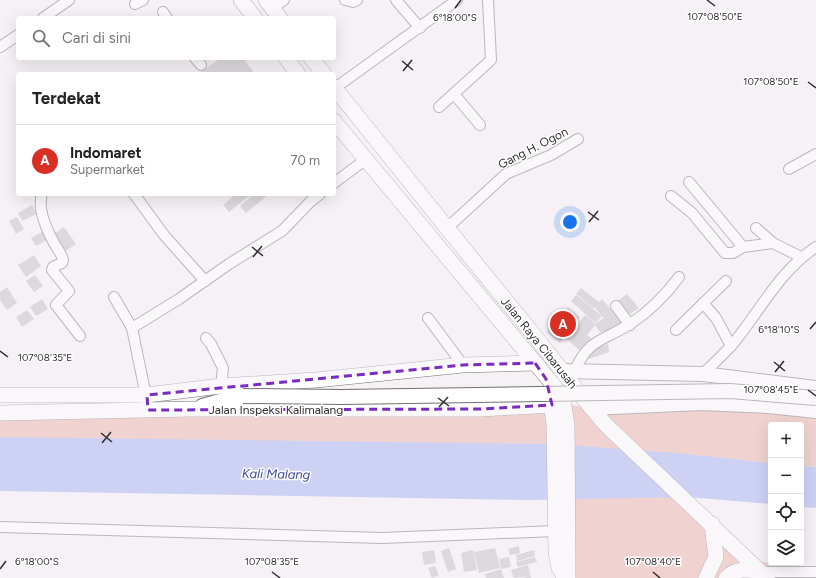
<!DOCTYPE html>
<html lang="id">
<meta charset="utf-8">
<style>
body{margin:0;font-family:Figtree,sans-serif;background:#f6f6f6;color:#222}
.controls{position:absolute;right:12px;bottom:12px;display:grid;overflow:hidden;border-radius:4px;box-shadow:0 4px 16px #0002}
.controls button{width:36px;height:36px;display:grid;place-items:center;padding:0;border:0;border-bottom:1px solid #e0e0e0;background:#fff;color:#222;font:20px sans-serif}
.you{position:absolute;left:570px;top:222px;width:14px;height:14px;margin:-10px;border:3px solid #fff;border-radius:50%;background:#1a73e8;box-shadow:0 0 0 6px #1a73e833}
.badge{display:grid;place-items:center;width:26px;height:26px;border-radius:50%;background:#d93025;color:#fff;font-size:13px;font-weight:700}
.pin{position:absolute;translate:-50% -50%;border:2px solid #fff;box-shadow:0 1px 4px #0006}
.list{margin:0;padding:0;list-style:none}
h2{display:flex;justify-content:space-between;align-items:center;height:52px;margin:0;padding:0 16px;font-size:17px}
h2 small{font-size:13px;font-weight:400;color:#767676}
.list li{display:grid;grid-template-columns:26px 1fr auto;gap:12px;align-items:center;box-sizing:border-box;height:72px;padding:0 16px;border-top:1px solid #e0e0e0}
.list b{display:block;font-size:15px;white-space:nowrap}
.list p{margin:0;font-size:13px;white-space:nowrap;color:#767676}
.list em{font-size:13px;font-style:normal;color:#767676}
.icon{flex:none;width:22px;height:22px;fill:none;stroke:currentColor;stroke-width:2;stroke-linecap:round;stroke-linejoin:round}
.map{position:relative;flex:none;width:816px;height:578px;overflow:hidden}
.search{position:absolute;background:#fff;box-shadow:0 4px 16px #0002;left:16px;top:16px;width:320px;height:44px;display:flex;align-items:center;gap:10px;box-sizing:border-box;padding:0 14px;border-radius:4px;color:#767676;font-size:15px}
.panel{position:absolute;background:#fff;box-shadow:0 4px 16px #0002;left:16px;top:72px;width:320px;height:124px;border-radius:4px}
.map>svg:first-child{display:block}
</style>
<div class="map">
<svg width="816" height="578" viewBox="0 0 816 578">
<rect width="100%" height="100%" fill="#f6f1f5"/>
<path fill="#e9afa3" d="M564,404L591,408L816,411V467L801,466V425H771V463L635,450L748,560L816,568V578H565L554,446L0,438V413Z"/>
<g fill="#9caef4">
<path d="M0,437L554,444L677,453L771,463V504L687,497L530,500L0,491Z"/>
<path d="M801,466L816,467V508L801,507Z"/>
</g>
<g fill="#bcbbbf">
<path d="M221,58H243L255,74H198Z"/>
<path d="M236,194H251L229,212L223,205Z"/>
<path d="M254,194H269L246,213L240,206Z"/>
<path d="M32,205L37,214L22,221L18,213Z"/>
<path d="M17,217L24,229L16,234L9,221Z"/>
<path d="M64,227L76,244L64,252L52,235Z"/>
<path d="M42,232L47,240L36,246L31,238Z"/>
<path d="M34,255L41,266L26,277L18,265Z"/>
<path d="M35,275L43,286L34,292L26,281Z"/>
<path d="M7,287L17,303L7,310L0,300V292Z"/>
<path d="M581,288L599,302L602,299L622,322L609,330L600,332L595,325L587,335L591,338L580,351L566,338L585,315L595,324L604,318L594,307L593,308L576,294Z"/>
<path d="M627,294L639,308L627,316L616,302Z"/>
<path d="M576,295L602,316L595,323L571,301Z"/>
<path d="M42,299L48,309L36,316L30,307Z"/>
<path d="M568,307L580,317L560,343L547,332Z"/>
<path d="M27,310L34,319L22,327L16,317Z"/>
<path d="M608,344L609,352L589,359L587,351Z"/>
<path d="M519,546L520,553L510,555L508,549Z"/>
<path d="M449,548L456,569L448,572L441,551Z"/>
<path d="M495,548L500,568L479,573L474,552Z"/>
<path d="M434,550L436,563L424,565L422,552Z"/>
<path d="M473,550L477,570L464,572L461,553Z"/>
<path d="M534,550L535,556L517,561L516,555Z"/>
<path d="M509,557L511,567L501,569L499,559Z"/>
<path d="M535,557L537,562L518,567L516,562Z"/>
<path d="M528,565L531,578H523L528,576L514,578L511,570Z"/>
<path d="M435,566L439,575L432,578L428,568Z"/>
<path d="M501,569L504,578H486L485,574Z"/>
</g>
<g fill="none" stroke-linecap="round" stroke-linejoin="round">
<defs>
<g id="minor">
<path d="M345,0L353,2L357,0"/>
<path d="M396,0L420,28"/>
<path d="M135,4L143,0"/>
<path d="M272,8L284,0"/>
<path d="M163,12L167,18"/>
<path d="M43,18L69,0"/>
<path d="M0,47L18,35"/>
<path d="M195,58L201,65"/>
<path d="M335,88L457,0"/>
<path d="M454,94L480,125"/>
<path d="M439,107L491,60L488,0"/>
<path d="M789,169L816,154"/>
<path d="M689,182L743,247"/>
<path d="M334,183L365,160"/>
<path d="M42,194C37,209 47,230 54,243C57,249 62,254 63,260L62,263L53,267L52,270L69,291L56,305L80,336"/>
<path d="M134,194L164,235L205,281"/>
<path d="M671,196L692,213L725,253H733L743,247L773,243"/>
<path d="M756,228L773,243L801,257"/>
<path d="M446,229L506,174L551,155L578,139"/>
<path d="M114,297L132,328L147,401"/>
<path d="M703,303L716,318L731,346"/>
<path d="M616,306L630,325"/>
<path d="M428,318L463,365"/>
<path d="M132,328L179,299L229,264L282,231L310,202L320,194"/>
<path d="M676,330L726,281"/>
<path d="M206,338L211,344L223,368L221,386"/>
<path d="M575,370C589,338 604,341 630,324C650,311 665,296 679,277"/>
<path d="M703,374C712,365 722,356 731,346C760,312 778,272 816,247"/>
<path d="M0,527L382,538L555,531"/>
<path d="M761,572H816"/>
</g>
<g id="secondary">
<path d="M563,371L703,374L816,388"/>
<path d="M202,406L238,396"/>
<path d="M591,408L701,403L768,406L816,411"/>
</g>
<g id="primary">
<path d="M241,0L255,18"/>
<path d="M266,0L280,18"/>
<path d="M286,58L298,74"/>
<path d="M311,58L324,74"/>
<path d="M334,87C399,168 464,250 530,330C556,362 579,395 606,425L767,578"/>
<path d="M334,121L555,387L563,400L567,425L568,578"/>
<path d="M0,395H147L221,386L316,380L463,365L535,363"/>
<path d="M550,395L554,424L556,553L559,568L565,578"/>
<path d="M0,413L192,409H480L552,405"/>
<path d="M706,578L716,557L712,524"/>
<path d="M726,578C735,568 748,569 761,572"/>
</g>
</defs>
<use href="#minor" stroke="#747073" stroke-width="12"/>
<use href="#secondary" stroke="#747073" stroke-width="16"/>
<use href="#primary" stroke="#747073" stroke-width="16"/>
<use href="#minor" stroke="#fff" stroke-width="10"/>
<use href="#secondary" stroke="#fff" stroke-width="14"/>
<use href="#primary" stroke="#fff" stroke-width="15"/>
<defs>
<path id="secondary-bridge" d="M243,396L342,397L730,391L816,398"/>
</defs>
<use href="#secondary-bridge" stroke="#747073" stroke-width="16" stroke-linecap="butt"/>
<use href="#secondary-bridge" stroke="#fff" stroke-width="14"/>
</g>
<path d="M0 0H816V578H0ZM535,363L546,379L552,405L480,409L148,410L147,395L463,365Z" fill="#f6f1f5" fill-opacity=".55" fill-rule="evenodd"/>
<path fill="none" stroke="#7b2cbf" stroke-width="3" stroke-dasharray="8 5" stroke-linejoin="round" d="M535,363L546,379L552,405L480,409L148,410L147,395L463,365Z"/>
<path fill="none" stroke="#2f2e2f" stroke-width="1.5" d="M707,0L715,6M455,8L461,0M402,61L413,70M403,71L412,60M808,82L816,88M588,212L599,220M589,222L598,211M252,247L263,256M253,257L262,246M810,329L816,322M0,351L8,357M774,362L785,371M775,372L784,361M808,390L816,396M438,398L449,406M439,407L448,397M101,433L112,442M102,443L111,432M0,569L6,561M272,572L280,578M653,572L660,578"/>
<g text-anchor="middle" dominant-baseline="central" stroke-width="3" stroke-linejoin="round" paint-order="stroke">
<g font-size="12" fill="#2f2e2f" stroke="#fff">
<text transform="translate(533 148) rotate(-27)">Gang H. Ogon</text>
<text transform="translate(539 343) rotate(51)">Jalan Raya Cibarusah</text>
<text x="276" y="410">Jalan Inspeksi Kalimalang</text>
</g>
<g font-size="13" font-style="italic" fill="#3c4a9b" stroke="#fff">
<text transform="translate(276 474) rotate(1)">Kali Malang</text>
</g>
</g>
<g font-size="10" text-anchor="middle" fill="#2f2e2f" stroke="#fff" stroke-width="3" stroke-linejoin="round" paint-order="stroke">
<text x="715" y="20">107°08'50"E</text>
<text x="455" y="21">6°18'00"S</text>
<text x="771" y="85">107°08'50"E</text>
<text x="779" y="333">6°18'10"S</text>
<text x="45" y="361">107°08'35"E</text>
<text x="771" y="393">107°08'45"E</text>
<text x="37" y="565">6°18'00"S</text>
<text x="272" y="565">107°08'35"E</text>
<text x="653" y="565">107°08'40"E</text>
</g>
</svg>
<div class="controls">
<button>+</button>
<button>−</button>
<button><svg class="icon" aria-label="locate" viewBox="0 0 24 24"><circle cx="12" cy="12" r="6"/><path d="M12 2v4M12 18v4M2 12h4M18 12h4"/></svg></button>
<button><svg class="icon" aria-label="layers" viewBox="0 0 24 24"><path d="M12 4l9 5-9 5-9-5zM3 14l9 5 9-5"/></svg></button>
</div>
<div class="you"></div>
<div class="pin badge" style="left:563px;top:324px">A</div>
<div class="search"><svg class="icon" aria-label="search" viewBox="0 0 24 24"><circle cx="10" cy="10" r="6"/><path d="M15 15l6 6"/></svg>Cari di sini</div>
<section class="panel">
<h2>Terdekat<small></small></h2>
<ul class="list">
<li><span class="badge">A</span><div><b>Indomaret</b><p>Supermarket</p></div><em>70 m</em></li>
</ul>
</section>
</div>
